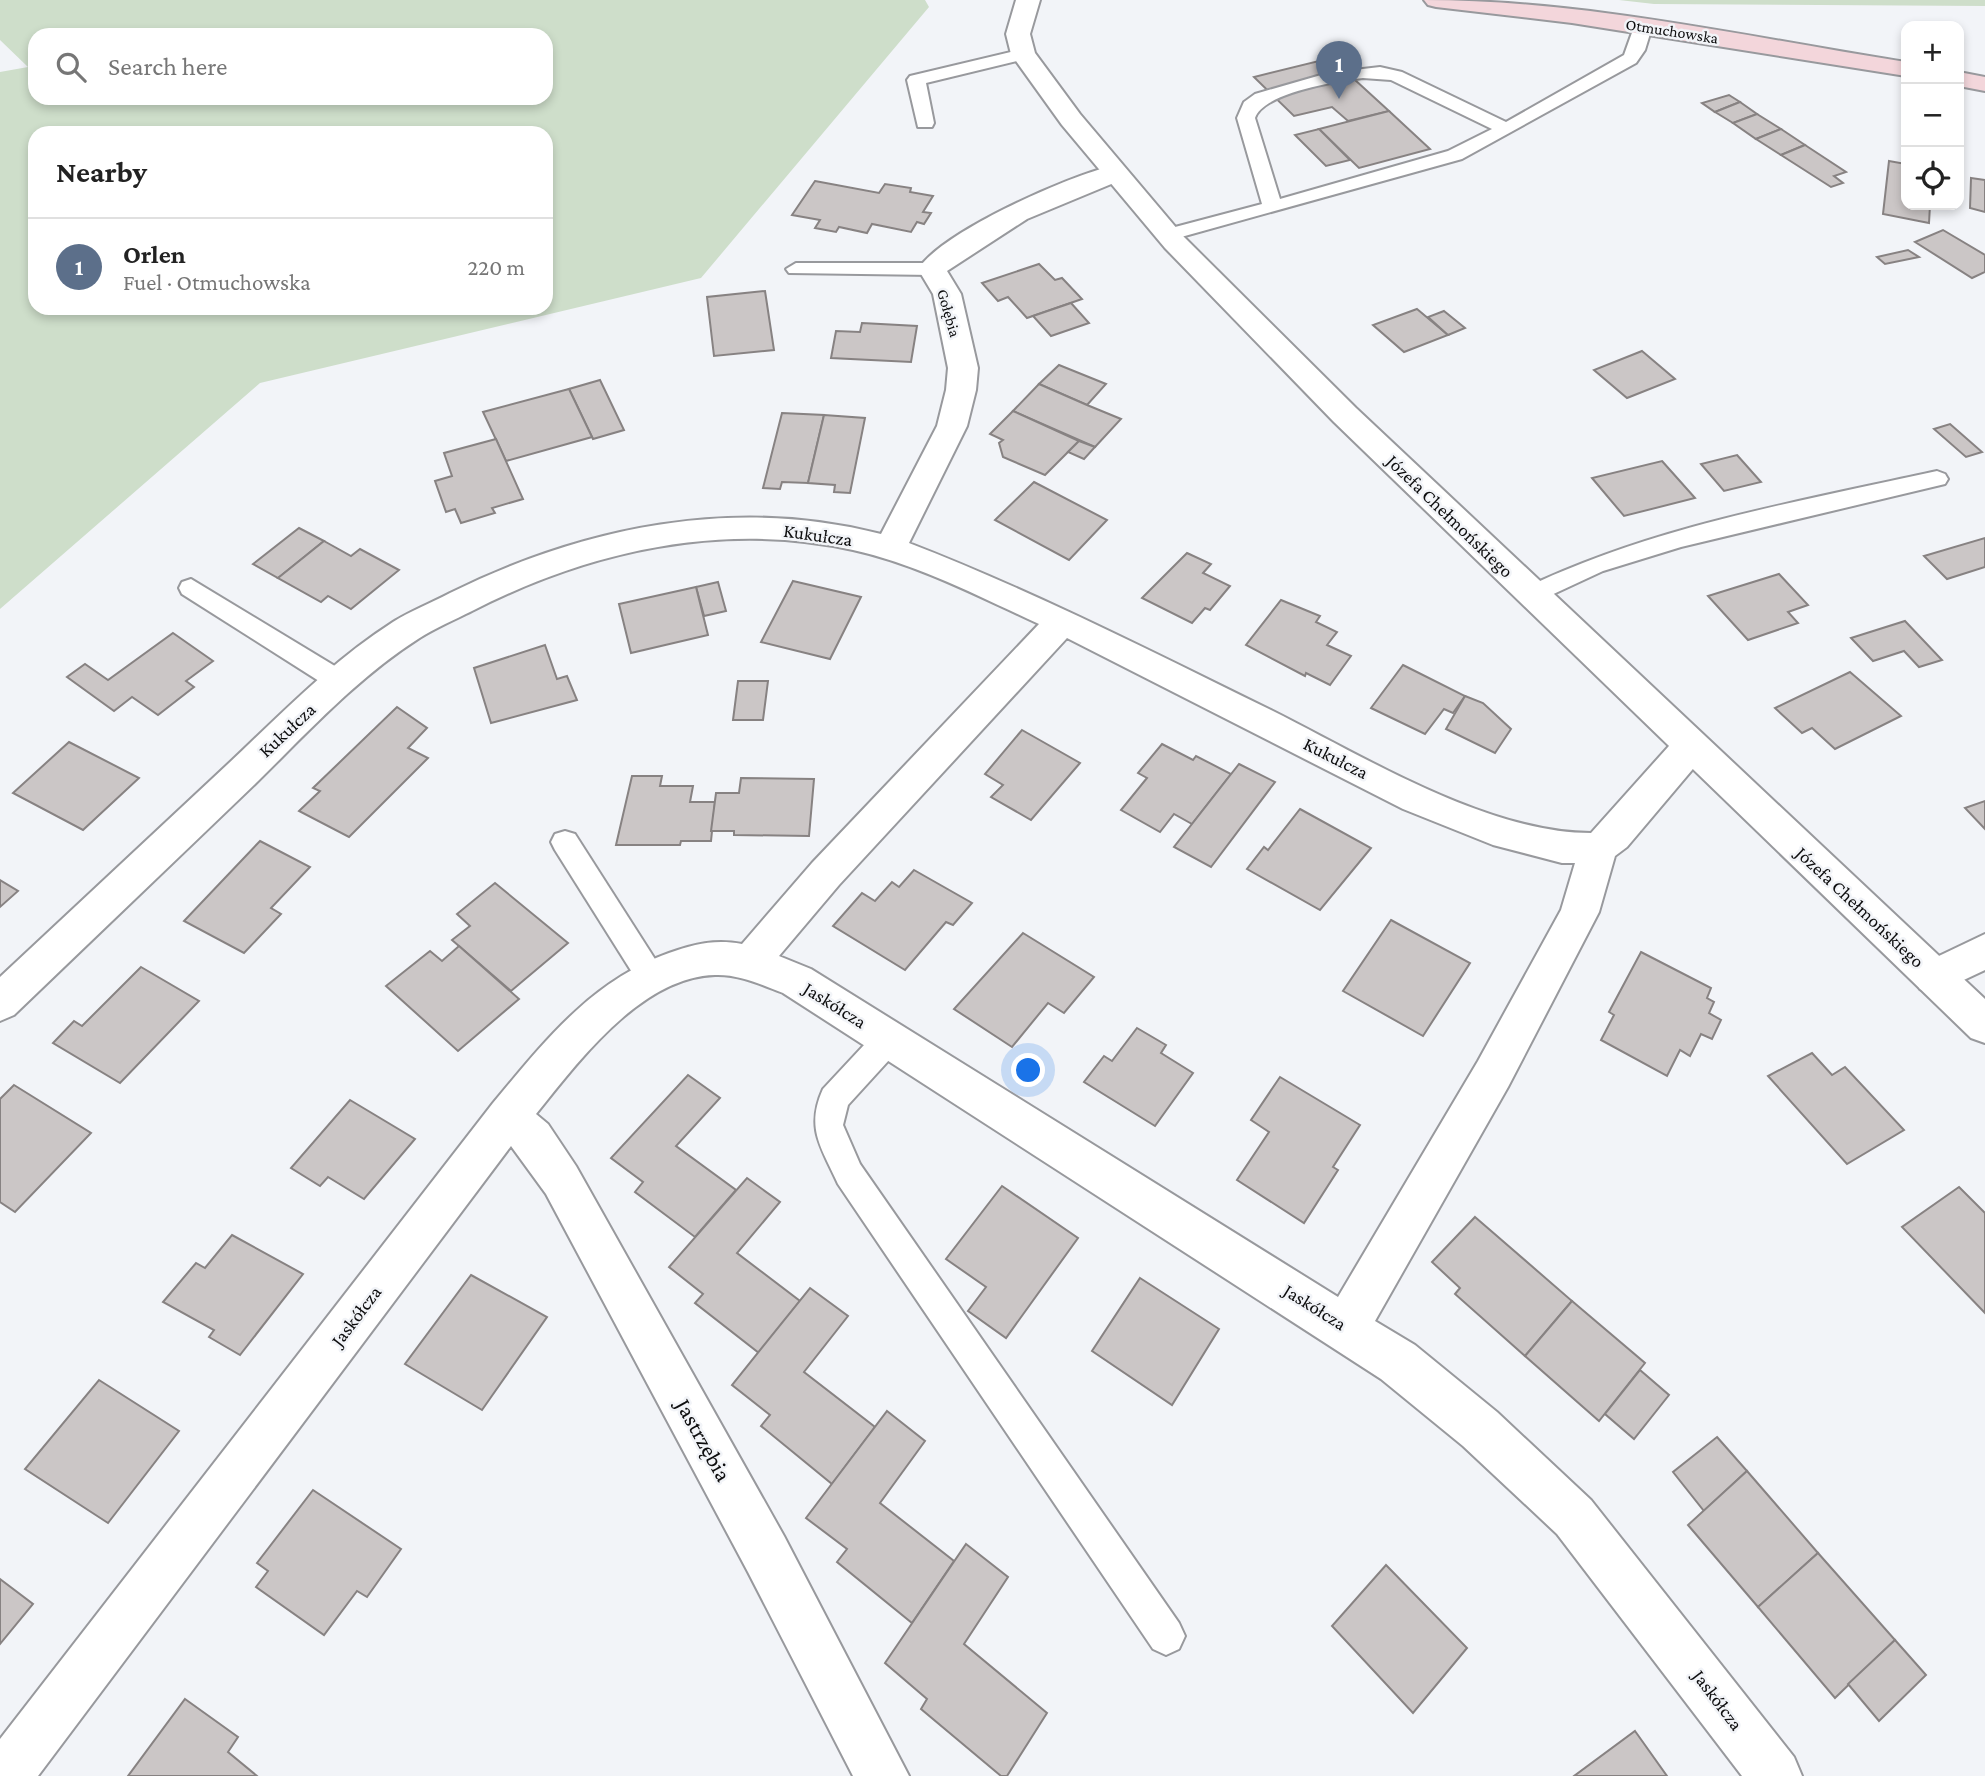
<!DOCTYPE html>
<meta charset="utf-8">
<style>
body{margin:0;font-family:"Crimson Pro",serif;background:#f6f6f6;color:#222}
.controls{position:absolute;right:21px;top:21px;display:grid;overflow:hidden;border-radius:14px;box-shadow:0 4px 10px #0003}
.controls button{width:63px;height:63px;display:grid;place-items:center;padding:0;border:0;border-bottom:2px solid #e0e0e0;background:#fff;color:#222;font:35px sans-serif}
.you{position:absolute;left:1029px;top:1071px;width:24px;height:24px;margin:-18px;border:5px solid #fff;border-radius:50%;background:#1a73e8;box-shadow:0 0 0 10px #1a73e833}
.badge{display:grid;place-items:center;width:46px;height:46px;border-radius:50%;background:#ea580c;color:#fff;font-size:23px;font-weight:700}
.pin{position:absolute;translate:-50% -58px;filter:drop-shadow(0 2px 4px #0008)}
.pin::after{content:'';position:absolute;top:37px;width:24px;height:21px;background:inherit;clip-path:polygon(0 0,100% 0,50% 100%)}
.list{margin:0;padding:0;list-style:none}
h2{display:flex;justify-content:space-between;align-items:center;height:91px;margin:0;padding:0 28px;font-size:30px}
h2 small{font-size:23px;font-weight:400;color:#767676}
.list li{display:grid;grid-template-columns:46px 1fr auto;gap:21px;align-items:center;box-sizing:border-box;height:98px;padding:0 28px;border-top:2px solid #e0e0e0}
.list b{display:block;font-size:26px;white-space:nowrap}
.list p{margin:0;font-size:23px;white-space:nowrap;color:#767676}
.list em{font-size:23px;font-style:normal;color:#767676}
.icon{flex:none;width:38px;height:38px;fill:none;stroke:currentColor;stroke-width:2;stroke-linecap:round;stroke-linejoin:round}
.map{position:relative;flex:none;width:1985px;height:1776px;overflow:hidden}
.search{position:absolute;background:#fff;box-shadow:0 4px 10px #0003;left:28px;top:28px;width:525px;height:77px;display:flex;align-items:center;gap:18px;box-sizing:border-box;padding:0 24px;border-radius:21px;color:#767676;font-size:26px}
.panel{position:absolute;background:#fff;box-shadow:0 4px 10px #0003;left:28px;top:126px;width:525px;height:189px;border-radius:21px}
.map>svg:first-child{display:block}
</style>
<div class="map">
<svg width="1985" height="1776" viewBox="0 0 1985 1776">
<rect width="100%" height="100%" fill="#f2f4f8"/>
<g fill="#cedeca" fill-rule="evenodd">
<path d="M0,0H925L929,7L701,278L260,383L0,609V72L28,67L0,40ZM35,35H546V98H35ZM35,133H546V308H35Z"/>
<path d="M1619,0H1985V6L1654,4Z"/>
</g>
<g fill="#cbc6c6" stroke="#878282" stroke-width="2">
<path d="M1331,58L1389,111L1348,121L1332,107L1294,116L1254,77Z"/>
<path d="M1729,95L1740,102L1715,112L1702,103Z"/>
<path d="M1740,102L1757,114L1733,123L1715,112Z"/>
<path d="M1389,111L1430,149L1359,168L1319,129Z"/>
<path d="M1757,114L1781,129L1756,139L1733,123Z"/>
<path d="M1319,129L1350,160L1326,166L1295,135Z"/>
<path d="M1781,129L1805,145L1781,155L1756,139Z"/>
<path d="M1805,145L1846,172L1834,176L1843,183L1831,187L1781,155Z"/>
<path d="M1889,161L1906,164V205H1930L1929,223L1883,214Z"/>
<path d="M1971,178L1985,180V212L1970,208Z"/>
<path d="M815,181L879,193L885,184L911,188L910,192L933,196L923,212L931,213L924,224L917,222L911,232L872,224L867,233L839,227L836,232L815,228L820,220L792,215Z"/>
<path d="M1943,230L1985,255V272L1972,278L1915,242Z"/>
<path d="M1908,250L1919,257L1885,264L1877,257Z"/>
<path d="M1039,264L1055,280L1062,278L1082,299L1027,318L1008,297L998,301L982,283Z"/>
<path d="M765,291L774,350L714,356L707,297Z"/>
<path d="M1071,303L1089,323L1051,336L1033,316Z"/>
<path d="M1417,309L1448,335L1404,352L1373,325Z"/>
<path d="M1444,311L1465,328L1448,335L1428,317Z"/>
<path d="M862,323L917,326L911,362L831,358L836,331L860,332Z"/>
<path d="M1642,351L1675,379L1627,398L1594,370Z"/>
<path d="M1059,365L1106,384L1087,405L1039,384Z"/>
<path d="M600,380L624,430L593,439L569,389Z"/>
<path d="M1039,384L1087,405L1121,419L1095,447L1013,411Z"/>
<path d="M569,389L592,437L506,461L483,412Z"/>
<path d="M1013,411L1079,441L1045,475L1003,457L999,443L1003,440L990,434Z"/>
<path d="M782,413L824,415L808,483L782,482L780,489L763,488Z"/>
<path d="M824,415L865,418L850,493L834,492L835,485L808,483Z"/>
<path d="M1950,424L1982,452L1966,457L1934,429Z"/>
<path d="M496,439L523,499L492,508L495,513L461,523L455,509L446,512L435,481L452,476L444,453Z"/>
<path d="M1079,441L1095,447L1084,459L1068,452Z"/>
<path d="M1737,455L1761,482L1724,491L1701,464Z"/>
<path d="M1662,461L1695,498L1624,516L1592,478Z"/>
<path d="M1034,482L1107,520L1069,560L995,520Z"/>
<path d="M299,528L324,541L278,578L253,564Z"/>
<path d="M1985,538V567L1947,579L1924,556Z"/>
<path d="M324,541L351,556L360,549L399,570L351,609L328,596L321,602L278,578Z"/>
<path d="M1187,553L1211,564L1203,573L1230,586L1210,610L1205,608L1192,623L1142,598Z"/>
<path d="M1779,574L1808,605L1788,612L1798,623L1748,640L1708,596Z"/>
<path d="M793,581L861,597L830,659L761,642Z"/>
<path d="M718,582L726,611L704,616L696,587Z"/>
<path d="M696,587L708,635L631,653L619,604Z"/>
<path d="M1281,600L1320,616L1316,622L1337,632L1327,645L1351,656L1330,685L1306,673L1305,676L1246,645Z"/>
<path d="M1905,621L1942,660L1919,667L1904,651L1873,661L1851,638Z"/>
<path d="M173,633L213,661L186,681L194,687L158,715L132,697L114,711L67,677L85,664L108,680Z"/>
<path d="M545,645L557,679L567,676L577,700L491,723L474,668Z"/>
<path d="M1403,665L1465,696L1453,713L1444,709L1425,734L1371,708Z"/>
<path d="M1850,672L1901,716L1835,749L1812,728L1802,733L1775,708Z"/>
<path d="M738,681H768L763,720H733Z"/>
<path d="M1465,696L1483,703L1511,729L1495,753L1446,729Z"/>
<path d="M397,707L427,728L408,748L428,758L349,837L299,811L320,791L313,788Z"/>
<path d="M1022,730L1080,763L1031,820L991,797L1003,785L985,774Z"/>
<path d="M69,742L139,778L83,830L13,793Z"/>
<path d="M1162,744L1193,760L1196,756L1231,774L1192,824L1174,814L1160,832L1121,810L1147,778L1138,773Z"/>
<path d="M1239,764L1275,782L1211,867L1174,847Z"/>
<path d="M632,776H662L660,786H693L690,802H715L711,841H681L680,845H616Z"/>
<path d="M741,778L814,779L809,836L734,835V831H711L716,793H739Z"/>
<path d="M1985,801V829L1965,808Z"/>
<path d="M1300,809L1371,848L1320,910L1247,869L1264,847L1268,850Z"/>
<path d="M260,841L310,867L271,908L281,914L244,953L184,921Z"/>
<path d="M914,870L972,903L953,925L946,922L905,970L833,926L862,893L875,901L892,882L899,887Z"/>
<path d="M0,880L18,891L0,907Z"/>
<path d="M495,883L568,943L511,991L452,940L470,926L457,914Z"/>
<path d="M1391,920L1470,963L1423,1036L1343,991Z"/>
<path d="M1023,933L1094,977L1064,1013L1048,1003L1012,1047L954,1009Z"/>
<path d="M459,946L519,999L458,1051L386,986L430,951L442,961Z"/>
<path d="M1641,952L1711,988L1707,998L1714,1002L1709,1013L1721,1020L1712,1039L1701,1034L1690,1056L1680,1050L1667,1076L1601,1040L1614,1015L1609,1012Z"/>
<path d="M141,967L199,1001L120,1083L53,1043L74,1021L82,1026Z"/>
<path d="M1137,1028L1166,1045L1161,1053L1193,1073L1155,1126L1084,1082L1104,1056L1112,1061Z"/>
<path d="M1812,1053L1832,1075L1845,1067L1904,1130L1847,1164L1768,1076Z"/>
<path d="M688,1075L720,1098L676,1146L736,1190L695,1237L635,1192L643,1182L611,1158Z"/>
<path d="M1280,1077L1360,1125L1333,1167L1338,1170L1304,1223L1237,1180L1269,1132L1251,1120Z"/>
<path d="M14,1085L91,1133L15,1212L0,1202V1099Z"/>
<path d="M350,1100L415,1139L364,1199L328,1177L320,1186L291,1168Z"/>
<path d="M747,1178L780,1202L737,1253L800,1301L759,1353L695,1303L703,1294L669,1267Z"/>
<path d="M1002,1186L1078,1238L1006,1338L968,1311L986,1287L946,1259Z"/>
<path d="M1959,1187L1985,1213V1313L1902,1227Z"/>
<path d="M1475,1217L1572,1301L1525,1356L1455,1294L1460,1288L1432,1262Z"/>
<path d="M232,1235L303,1274L240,1355L209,1337L214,1330L163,1302L196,1263L205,1268Z"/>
<path d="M471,1275L547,1317L482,1410L405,1364Z"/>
<path d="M1140,1278L1219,1329L1172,1405L1092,1351Z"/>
<path d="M810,1288L848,1316L804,1372L875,1427L832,1484L761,1426L770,1415L732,1385Z"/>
<path d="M1572,1301L1645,1363L1599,1421L1525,1356Z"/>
<path d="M1640,1370L1669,1395L1634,1439L1605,1414Z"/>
<path d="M99,1380L179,1431L108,1523L25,1469Z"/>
<path d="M887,1411L925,1441L880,1503L954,1561L912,1623L837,1562L847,1549L806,1518Z"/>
<path d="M1717,1437L1747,1471L1704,1511L1673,1472Z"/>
<path d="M1747,1471L1818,1553L1758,1607L1688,1525Z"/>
<path d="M313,1490L401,1549L367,1597L357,1591L324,1635L256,1587L268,1571L257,1563Z"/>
<path d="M966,1544L1008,1577L964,1644L1047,1713L1007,1776H1001L921,1709L927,1699L885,1663Z"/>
<path d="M1818,1553L1895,1640L1835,1698L1758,1607Z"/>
<path d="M1386,1565L1467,1648L1413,1713L1332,1626Z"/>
<path d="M0,1579L33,1604L0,1644Z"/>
<path d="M1895,1640L1926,1675L1879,1721L1848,1684Z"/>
<path d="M185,1699L238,1737L228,1752L257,1776H128Z"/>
<path d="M1635,1731L1667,1776H1574Z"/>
</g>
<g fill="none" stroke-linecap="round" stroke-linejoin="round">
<defs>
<g id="service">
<path d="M1643,22L1652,27L1645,50L1636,63L1462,159L1174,239L1167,241L1157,235L1160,231L1262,204L1237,118L1244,102L1255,94L1328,73L1380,67L1402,72L1506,122L1624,55L1634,27ZM1363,78L1391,80L1492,129L1448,151L1280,199L1255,118C1263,93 1337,81 1363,78Z"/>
<path d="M1023,49L1029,50L1032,54L1029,58L926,83L934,123L932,127H918L907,80L910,76Z"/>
<path d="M796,263H932L942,269L932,275L789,273L786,269Z"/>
<path d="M1937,471L1945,474L1948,479L1945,484L1681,547L1603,571L1532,604L1523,601L1520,595L1523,589C1653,526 1797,502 1937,471Z"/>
<path d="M191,579L348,674L352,681L348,688L339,691L330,688L182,594L179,588L182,582Z"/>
<path d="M565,831L575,834L660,967L665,976L660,985L650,989L640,985L555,850L551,842L555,834Z"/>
<path d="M889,1026L900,1030L904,1039L900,1048L848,1105L843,1125L860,1164L1179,1623L1185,1636L1179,1649L1166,1655L1153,1649L838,1184C822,1148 805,1129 823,1089L878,1030Z"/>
</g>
<g id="minor">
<path d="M1112,166L1121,168L1125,174L1121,180L1027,219L947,271L961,294L978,368L976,390L967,426L909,543C1033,591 1151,651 1271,710C1363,756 1487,833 1591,833L1677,737L1690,733L1703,737L1708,747L1703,757L1627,847L1615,856L1599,912L1508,1087L1375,1321L1415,1345L1497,1412L1591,1500L1794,1757L1802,1776H1742L1557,1534L1463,1446L1381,1379L783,993C762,985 739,974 715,975C641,977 578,1062 536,1114L548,1124L576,1166L784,1536L909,1776H853L748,1572L546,1194L511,1146L38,1776H0V1739L493,1103C544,1042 591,981 669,953C694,944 715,939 742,944L812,863L1039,624C980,597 917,564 853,550C722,521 589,551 472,611C454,620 435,628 418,639C357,678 306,734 255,784C175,861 94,938 14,1015L0,1021V977C76,906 152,835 228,764C281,714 332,661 393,622C410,611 431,603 450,593C583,527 734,496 881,534L937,426L946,390L948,368L933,294L918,269C944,231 1066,177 1112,166ZM1067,638L1403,809L1493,845L1562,863H1575L1561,910L1478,1061L1338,1297L811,969L779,956L839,885Z"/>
<path d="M1985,934V970L1934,994L1920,989L1914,977L1920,965Z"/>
</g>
<path id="tertiary" d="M1016,0H1040L1030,34L1035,53L1080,114L1184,237L1356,408L1985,999V1043L1971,1038L1334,422L1165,248L1062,125L1011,54L1006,34Z"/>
<g id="secondary">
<path d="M1424,0C1586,0 1747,37 1906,62V76L1572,23L1436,7L1428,5Z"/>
<path d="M1959,72L1985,77V91L1959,86Z"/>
</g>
</defs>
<use href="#service" stroke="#98999d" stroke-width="4"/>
<use href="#minor" stroke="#98999d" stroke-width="4"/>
<use href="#tertiary" stroke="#98999d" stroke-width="4"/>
<use href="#secondary" stroke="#98999d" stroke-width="4"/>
<use href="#service" fill="#fff" fill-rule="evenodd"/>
<use href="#minor" fill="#fff" fill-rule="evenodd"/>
<use href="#tertiary" fill="#fff" fill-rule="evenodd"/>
<use href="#secondary" fill="#f3d6db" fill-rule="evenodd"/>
</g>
<g text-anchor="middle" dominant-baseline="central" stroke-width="5" stroke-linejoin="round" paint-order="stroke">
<g font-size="16" fill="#0d0d0e" stroke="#f2f4f8">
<text transform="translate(1672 31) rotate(9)">Otmuchowska</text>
<text transform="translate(949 313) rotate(74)">Gołębia</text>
</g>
<g font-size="19" fill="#0d0d0e" stroke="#f2f4f8">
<text transform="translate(1450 516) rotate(44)">Józefa Chełmońskiego</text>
<text transform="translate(818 535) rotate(8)">Kukułcza</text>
<text transform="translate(287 730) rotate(-43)">Kukułcza</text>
<text transform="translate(1336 758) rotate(27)">Kukułcza</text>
<text transform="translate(1860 907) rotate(43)">Józefa Chełmońskiego</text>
<text transform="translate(835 1005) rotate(32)">Jaskółcza</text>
<text transform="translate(1315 1307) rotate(32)">Jaskółcza</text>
<text transform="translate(356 1316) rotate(-53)">Jaskółcza</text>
<text transform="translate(1718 1700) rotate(53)">Jaskółcza</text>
</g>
<g font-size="23" fill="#0d0d0e" stroke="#f2f4f8">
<text transform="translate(704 1440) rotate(61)">Jastrzębia</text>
</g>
</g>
</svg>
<div class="controls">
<button>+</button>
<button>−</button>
<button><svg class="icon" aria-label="locate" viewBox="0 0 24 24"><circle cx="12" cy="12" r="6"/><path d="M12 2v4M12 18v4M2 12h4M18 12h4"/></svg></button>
</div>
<div class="you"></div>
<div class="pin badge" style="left:1339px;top:99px;background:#5c6f8a">1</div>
<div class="search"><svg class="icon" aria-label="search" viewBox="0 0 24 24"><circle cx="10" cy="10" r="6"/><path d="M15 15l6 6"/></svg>Search here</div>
<section class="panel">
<h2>Nearby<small></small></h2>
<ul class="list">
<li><span class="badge" style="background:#5c6f8a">1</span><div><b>Orlen</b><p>Fuel · Otmuchowska</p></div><em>220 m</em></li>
</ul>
</section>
</div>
